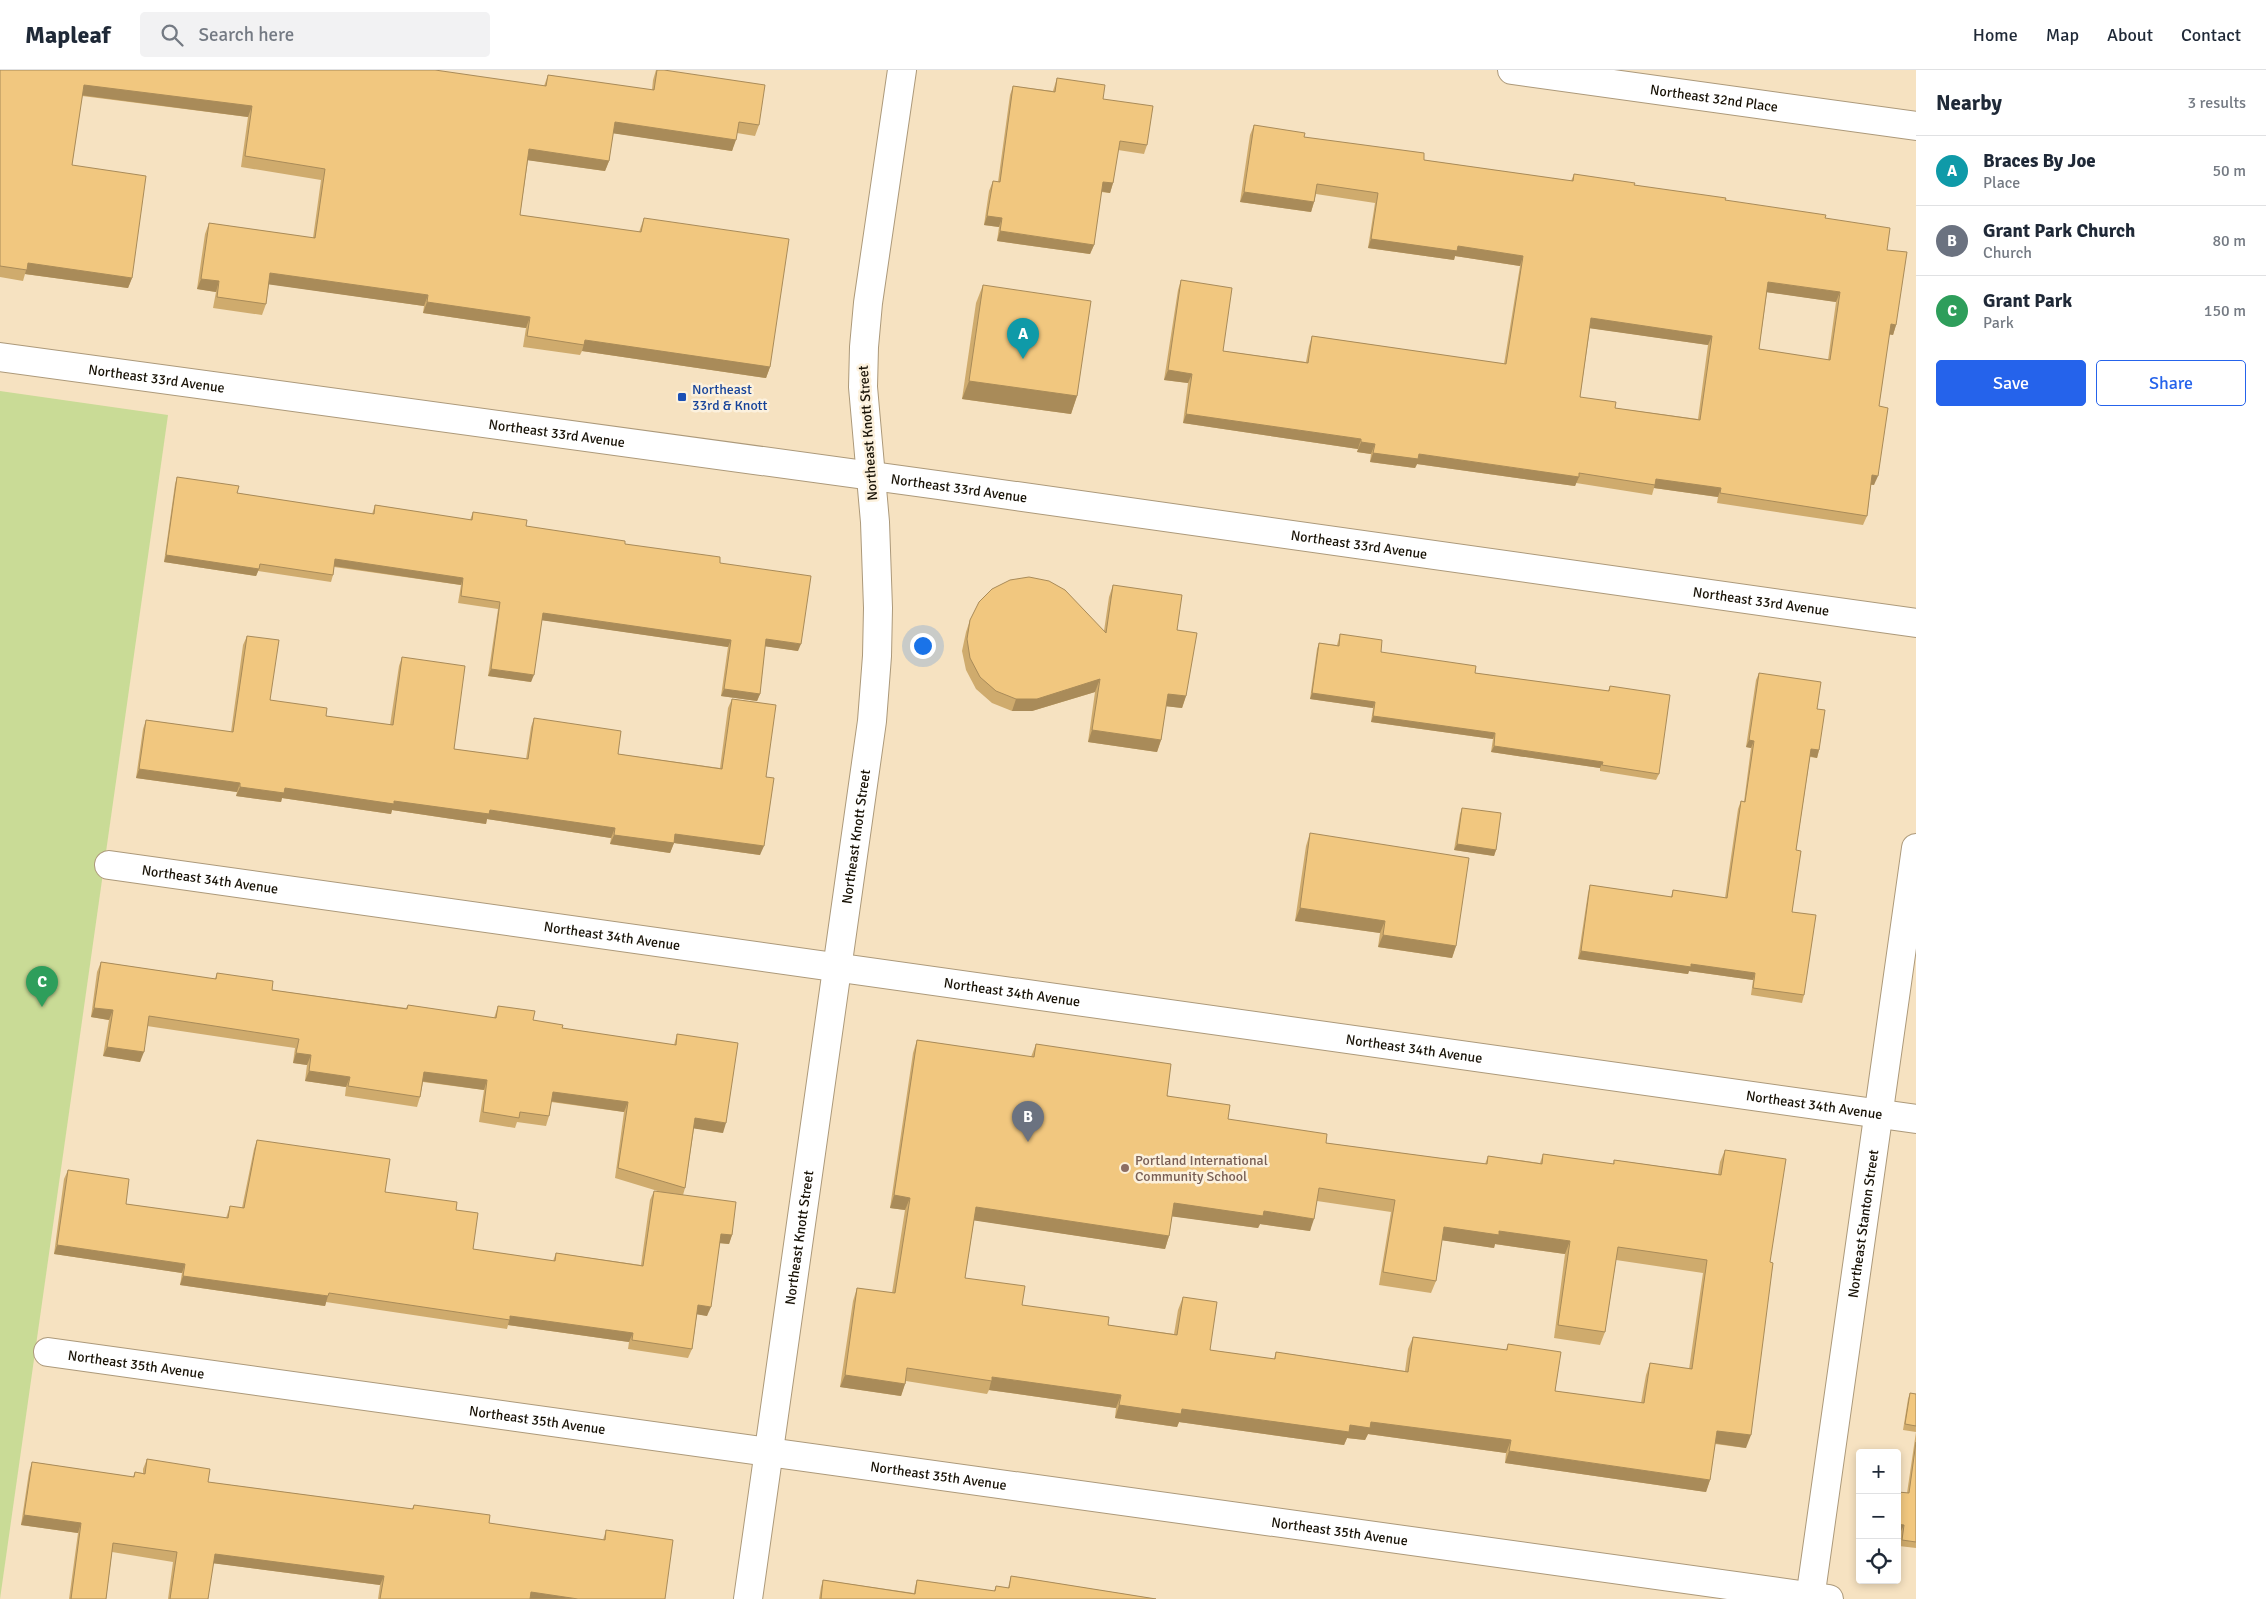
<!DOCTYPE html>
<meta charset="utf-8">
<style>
body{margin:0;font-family:Signika,sans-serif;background:#f2f2f3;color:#1f2937}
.controls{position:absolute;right:15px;bottom:15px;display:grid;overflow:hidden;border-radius:5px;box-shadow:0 2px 8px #0003}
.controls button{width:45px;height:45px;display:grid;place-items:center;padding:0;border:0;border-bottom:1px solid #e0e1e3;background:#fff;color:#1f2937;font:25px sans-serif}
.you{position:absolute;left:922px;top:575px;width:18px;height:18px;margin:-12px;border:4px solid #fff;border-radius:50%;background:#1a73e8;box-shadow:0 0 0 8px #1a73e833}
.badge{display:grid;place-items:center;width:32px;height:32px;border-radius:50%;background:#2563eb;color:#fff;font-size:16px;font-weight:700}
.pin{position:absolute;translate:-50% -41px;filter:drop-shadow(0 1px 2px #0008)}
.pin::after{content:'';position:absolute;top:26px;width:18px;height:15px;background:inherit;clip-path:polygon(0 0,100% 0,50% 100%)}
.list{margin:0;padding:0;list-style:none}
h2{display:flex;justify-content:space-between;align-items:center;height:65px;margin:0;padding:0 20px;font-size:21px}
h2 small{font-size:16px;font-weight:400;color:#747a83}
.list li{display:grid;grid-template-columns:32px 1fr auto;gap:15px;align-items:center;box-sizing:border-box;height:70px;padding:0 20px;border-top:1px solid #e0e1e3}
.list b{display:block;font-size:19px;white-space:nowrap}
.list p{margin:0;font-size:16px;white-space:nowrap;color:#747a83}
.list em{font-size:16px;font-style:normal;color:#747a83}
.actions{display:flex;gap:10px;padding:15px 20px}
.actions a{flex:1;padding:11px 0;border:1px solid #2563eb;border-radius:5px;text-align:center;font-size:18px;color:#2563eb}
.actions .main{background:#2563eb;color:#fff}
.icon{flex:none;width:28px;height:28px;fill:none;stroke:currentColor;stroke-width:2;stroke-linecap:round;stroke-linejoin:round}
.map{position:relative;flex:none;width:1916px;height:1529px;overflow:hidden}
header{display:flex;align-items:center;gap:30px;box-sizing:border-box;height:70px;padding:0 25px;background:#fff;border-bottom:1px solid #e0e1e3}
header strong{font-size:24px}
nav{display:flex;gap:28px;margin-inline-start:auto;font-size:18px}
.search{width:350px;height:45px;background:#f2f2f3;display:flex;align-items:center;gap:12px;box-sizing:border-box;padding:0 18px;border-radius:5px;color:#747a83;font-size:19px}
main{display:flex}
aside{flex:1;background:#fff}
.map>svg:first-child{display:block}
</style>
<header>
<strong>Mapleaf</strong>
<div class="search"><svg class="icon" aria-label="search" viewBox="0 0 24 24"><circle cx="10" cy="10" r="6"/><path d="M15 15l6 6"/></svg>Search here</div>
<nav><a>Home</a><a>Map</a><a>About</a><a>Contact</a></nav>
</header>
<main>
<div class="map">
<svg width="1916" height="1529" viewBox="0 0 1916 1529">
<rect width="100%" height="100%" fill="#f6e2c1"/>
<path fill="#c9db96" d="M0,321L168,345L0,1529Z"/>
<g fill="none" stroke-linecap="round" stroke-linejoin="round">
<defs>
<g id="minor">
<path id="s1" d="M1512,0L1916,56"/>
<path id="s2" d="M109,795L1916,1049"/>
<path id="s3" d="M48,1282L1829,1529"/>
<path id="s4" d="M1810,1529L1916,778"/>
</g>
<g id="tertiary">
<path id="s5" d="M748,1529L872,651L877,586L878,538L875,452L863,317L864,277L868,233L902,0"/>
</g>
<g id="secondary">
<path id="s6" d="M0,287L938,415L1916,553"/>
</g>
</defs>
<use href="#minor" stroke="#ac997a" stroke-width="30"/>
<use href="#tertiary" stroke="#ac997a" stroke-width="30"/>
<use href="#secondary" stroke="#ac997a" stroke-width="30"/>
<use href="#minor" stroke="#fff" stroke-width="28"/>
<use href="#tertiary" stroke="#fff" stroke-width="28"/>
<use href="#secondary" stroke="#fff" stroke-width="28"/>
</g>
<g fill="#cfab6d" fill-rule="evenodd">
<path d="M0,0L544,16L548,5L652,20L653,10L656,0L759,55L755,66L737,63L732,81L613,63L609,91L605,101L528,90L520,145L639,162L644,148L770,297L766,308L582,281L580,285L523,277L526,258L423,243L424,236L269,214L266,234L262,245L213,238L216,222L197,219L205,164L209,153L313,168L321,110L241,97L248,47L82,26L72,95L132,208L128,218L25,204L23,211L0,207Z"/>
<path d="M1057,8L1103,29L1147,75L1144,84L1118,80L1113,113L1110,123L1101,122L1094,175L1090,184L997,171L999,157L984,155L989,121L993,111L998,112L1010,25L1013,16L1053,21Z"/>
<path d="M1254,55L1304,67L1424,90L1571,111L1574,104L1634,115L1825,148L1887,180L1896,255L1893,265L1889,264L1879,336L1874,415H1871L1867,446L1863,455L1717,433L1718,427L1654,418L1652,425L1576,413L1575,416L1417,394L1415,398L1370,392L1371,384L1357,382L1358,379L1183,353L1188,313L1164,310L1178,220L1181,210L1223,281L1306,292L1309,276L1312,266L1504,294L1520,196L1455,186L1454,190L1368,178L1375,133L1316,124L1314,132L1311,142L1240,132L1250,65ZM1767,222L1836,232L1828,290L1759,279ZM1590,258L1708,275L1698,349L1615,338L1580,327Z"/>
<path d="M983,215L1077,326L1071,344L962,329L976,233Z"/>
<path d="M177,407L237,423L372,444L375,435L470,450L473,442L526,456L625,474L720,493L798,581L765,576L760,624L757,631L721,626L728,577L542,550L531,612L488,606L498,539L458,533L461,515L334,497L333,505L331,512L258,501L256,506L164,492L175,414Z"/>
<path d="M1113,515L1177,560L1186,626L1182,638L1166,636L1161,670L1157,682L1088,672L1095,622L1032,641H1012L992,633L976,619L966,600L962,581L966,562L970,550L1104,561L1109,527Z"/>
<path d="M1340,564L1381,582L1475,603L1608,621L1610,616L1659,704L1656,710L1600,701V698L1491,682L1493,669L1371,652L1373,638L1310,629L1317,579L1319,573L1337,575Z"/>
<path d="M247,566L270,630L326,646L390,655L399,596L402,587L454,679L526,689L531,657L534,648L618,684L720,698L728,638L732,629L766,707L760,785L674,773L670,783L610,774L611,768L487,749L486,754L392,740L391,744L282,728L281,732L236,726L237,722L136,708L143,659L146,650L231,662L243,575Z"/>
<path d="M1759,603L1817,639L1819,680L1817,688L1810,687L1796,780L1792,842L1804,925L1802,933L1751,925L1753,910L1689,901L1688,904L1578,889L1588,823L1590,815L1671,827L1673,820L1725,828L1738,739L1741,731L1744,732L1751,678L1746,677L1756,610Z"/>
<path d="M1462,738L1496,780L1494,786L1454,780L1460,744Z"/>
<path d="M1310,763L1456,876L1452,888L1378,877L1380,863L1295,851L1306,776Z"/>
<path d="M101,892L215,909L217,903L272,920L406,938L408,935L494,948L498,936L533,950L562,958L674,975L677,964L723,1063L694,1058L685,1118L683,1125L732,1165L729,1174L720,1173L707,1246L697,1244L692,1279L688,1288L628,1279L629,1272L508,1255L507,1259L326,1232L325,1236L180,1215L182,1203L54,1184L64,1109L68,1100L126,1134L226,1148L230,1136L242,1138L254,1079L257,1070L385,1122L456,1140L473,1179L553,1191L556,1183L641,1195L650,1130L654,1121L661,1122L615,1108L624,1042L551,1032L549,1046L546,1056L517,1052L515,1058L479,1052L484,1020L423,1012L420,1027L417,1037L345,1026L346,1017L305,1011L307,995L293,993L295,978L147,956L140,992L103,986L109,950L91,947L97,902Z"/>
<path d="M917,970L1031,987L1036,974L1228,1049L1326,1073L1439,1088L1485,1094L1488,1086L1540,1093L1543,1084L1613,1094L1614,1090L1718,1104L1720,1092L1725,1080L1770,1192L1746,1378L1715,1374L1710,1410L1706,1422L1505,1393L1506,1383L1368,1364L1365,1370L1347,1368L1344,1375L1179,1352L1177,1357L1115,1348L1116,1338L989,1320L987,1324L906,1311L901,1326L840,1317L853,1231L857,1218L892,1223L905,1140L890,1138L913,983ZM1317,1131L1391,1142L1379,1215L1431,1223L1436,1211L1442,1170L1494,1178L1495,1174L1565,1184L1554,1268L1600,1275L1605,1262L1616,1190L1703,1203L1689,1299L1650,1293L1646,1305L1641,1333L1555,1321L1508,1274L1506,1280L1413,1267L1408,1279L1405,1301L1276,1282L1274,1289L1210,1280L1183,1227L1178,1240L1174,1264L1108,1255L1022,1235L965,1208L974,1150L1165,1179L1169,1166L1172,1146L1258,1158L1260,1154L1310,1161Z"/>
<path d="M1910,1323L1916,1324V1478L1899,1476L1901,1461H1897V1423L1898,1422L1907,1423L1916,1362L1903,1360L1908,1329Z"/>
<path d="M147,1389L208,1412L412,1439L414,1435L489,1453L603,1470L606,1460L665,1529H378L380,1515L213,1493L208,1529H168L173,1492L112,1482L106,1529H69L78,1463L21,1455L29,1402L32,1392L133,1407L135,1402L143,1403V1399Z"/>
<path d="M1011,1506L1156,1529H819L821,1517L823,1510L914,1523L915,1517L917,1510L994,1521L996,1516L1008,1518Z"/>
</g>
<g fill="#a98b59">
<path d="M84,15L252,36L248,47L80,25Z"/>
<path d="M615,52L736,70L732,81L611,63Z"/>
<path d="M529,79L609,91L605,101L526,90Z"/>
<path d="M1103,112L1113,113L1110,123L1099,121Z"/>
<path d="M1244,122L1314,132L1311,142L1240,132Z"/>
<path d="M987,146L1002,148L999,157L984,155Z"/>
<path d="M1000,161L1094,175L1090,184L997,171Z"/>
<path d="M1371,169L1458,176L1523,186L1520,196L1455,186L1454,190L1368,178Z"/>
<path d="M28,193L132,208L128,218L25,204Z"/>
<path d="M270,203L428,225L424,236L266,214Z"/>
<path d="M201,209L219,211L216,222L197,219Z"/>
<path d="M1768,212L1840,222L1836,232L1765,222Z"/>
<path d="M427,232L530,247L526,258L423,243Z"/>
<path d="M1591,248L1712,266L1708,275L1588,258Z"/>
<path d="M1891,254L1896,255L1893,265L1887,264Z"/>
<path d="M585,270L770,297L766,308L582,281Z"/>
<path d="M1168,300L1192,304L1188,313L1164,310Z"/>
<path d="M969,311L1077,326L1071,344L962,329Z"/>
<path d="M1186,344L1361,369L1358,379L1183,353Z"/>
<path d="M1361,372L1375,374L1371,384L1357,382Z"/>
<path d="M1373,383L1419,384L1579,407L1575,416L1417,394L1415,398L1370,392Z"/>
<path d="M1872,405L1878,406L1874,415L1869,414Z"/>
<path d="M1656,409L1721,418L1718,427L1654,418Z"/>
<path d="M166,485L259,499L256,506L164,492Z"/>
<path d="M335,489L463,508L461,515L333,496Z"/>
<path d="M543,543L731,570L728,577L540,550Z"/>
<path d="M766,569L801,574L798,581L763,576Z"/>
<path d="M491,599L534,605L531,612L488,606Z"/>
<path d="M1100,609L1095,622L1032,641H1012L1016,629Z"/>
<path d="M724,619L760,624L757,631L721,626Z"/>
<path d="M1312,623L1375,632L1373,638L1310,629Z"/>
<path d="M1168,624L1186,626L1182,638L1164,636Z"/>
<path d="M1373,646L1495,663L1493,669L1371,652Z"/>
<path d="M1092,660L1161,670L1157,682L1088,672Z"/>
<path d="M1749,670L1754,671L1751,678L1746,677Z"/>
<path d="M1494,676L1603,692L1600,698L1491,682Z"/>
<path d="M1811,679L1819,680L1817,688L1809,686Z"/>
<path d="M139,699L240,713L237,722L136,708Z"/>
<path d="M240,717L285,718L394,731L490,740L615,758L611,768L487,749L486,754L392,740L391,744L282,728L281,732L236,726Z"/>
<path d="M675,764L764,776L760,785L674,773L670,783L610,774L614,765Z"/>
<path d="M1457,774L1496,780L1494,786L1454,780Z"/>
<path d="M1300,838L1385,851L1380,863L1295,851Z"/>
<path d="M1383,865L1456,876L1452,888L1378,877Z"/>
<path d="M1581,881L1691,894L1755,903L1753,910L1689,901L1688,904L1578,889Z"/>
<path d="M94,938L113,940L109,950L91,947Z"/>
<path d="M107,977L144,982L140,992L103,986Z"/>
<path d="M296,983L311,985L307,995L293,993Z"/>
<path d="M309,1001L350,1007L346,1017L305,1011Z"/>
<path d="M424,1002L487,1010L484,1020L420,1011Z"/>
<path d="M553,1022L628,1032L624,1042L549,1031Z"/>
<path d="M695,1048L726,1053L723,1063L691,1058Z"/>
<path d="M894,1125L910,1128L905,1140L890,1138Z"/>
<path d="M1174,1133L1264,1141L1314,1149L1310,1161L1260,1154L1258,1158L1169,1146Z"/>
<path d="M976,1137L1169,1166L1165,1179L971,1150Z"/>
<path d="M1444,1157L1499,1161L1570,1171L1565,1184L1495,1174L1494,1178L1440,1170Z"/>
<path d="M721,1164L732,1165L729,1174L718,1173Z"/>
<path d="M57,1175L185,1194L182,1203L54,1184Z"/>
<path d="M183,1206L328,1226L325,1236L180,1215Z"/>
<path d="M698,1235L711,1237L707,1246L695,1244Z"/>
<path d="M510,1246L633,1263L629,1272L508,1255Z"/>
<path d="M845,1305L905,1314L901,1326L840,1317Z"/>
<path d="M992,1307L1121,1325L1116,1338L989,1320Z"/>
<path d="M1119,1335L1182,1339L1350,1355L1371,1352L1511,1370L1506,1383L1368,1364L1365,1370L1347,1368L1344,1375L1179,1352L1177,1357L1115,1348Z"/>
<path d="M1717,1361L1751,1365L1746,1378L1713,1373Z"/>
<path d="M1509,1381L1710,1410L1706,1422L1505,1393Z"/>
<path d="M24,1445L81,1453L78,1463L21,1455Z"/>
<path d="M1897,1454L1904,1455L1901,1461H1897Z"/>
<path d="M215,1484L384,1506L380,1515L211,1493Z"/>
<path d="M531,1522L578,1529H528Z"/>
</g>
<g fill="#f1c77f" stroke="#a98b59" fill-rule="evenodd">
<path d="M0,0H435L546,16L548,5L654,20L657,0H664L765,15L759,55L739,52L736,70L615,52L609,91L529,79L520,145L641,162L644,148L789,169L770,297L585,270L584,275L527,266L530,247L427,232L428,225L270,203L266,234L217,227L219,211L201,209L209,153L315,168L325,99L245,86L252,36L84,15L72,95L146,106L132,208L28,193L27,200L0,196Z"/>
<path d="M1057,8L1105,15L1103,29L1153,36L1147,75L1120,71L1113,113L1103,112L1094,175L1000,161L1002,148L987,146L993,111L1000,112L1013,16L1055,22Z"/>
<path d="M1254,55L1305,63L1304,67L1424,83V90L1573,111L1574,104L1635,113L1634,115L1726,128L1725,130L1826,145L1825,148L1890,158L1887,180L1907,182L1896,255L1891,254L1879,336L1888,338L1878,406L1872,405L1867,446L1720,423L1721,418L1656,409L1655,415L1579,403V407L1419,384L1418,389L1373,383L1375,374L1361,372V369L1186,344L1192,304L1168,300L1181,210L1232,218L1223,281L1308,293L1312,266L1506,294L1523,186L1458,176L1457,181L1371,169L1378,123L1317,114L1314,132L1244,122ZM1768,212L1840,222L1830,290L1759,279ZM1591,248L1712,266L1700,350L1615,338L1616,332L1580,327Z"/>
<path d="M983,215L1091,231L1077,326L969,311Z"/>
<path d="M177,407L239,416L237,423L374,444L375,435L472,450L473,442L527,450L526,456L625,471V474L720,487V493L811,506L801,574L766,569L760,624L724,619L731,570L543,543L534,605L491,599L500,532L461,526L463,508L335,489L333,505L260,494L259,499L166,485Z"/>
<path d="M1029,507L1049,511L1065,520L1106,563L1113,515L1182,525L1177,560L1197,563L1186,626L1168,624L1161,670L1092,660L1100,609L1037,629H1016L996,621L980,607L970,588L967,569L970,550L979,532L992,519L1010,510Z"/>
<path d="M1340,564L1382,570L1381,582L1476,596L1475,603L1609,621L1610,616L1670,625L1659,704L1602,695L1603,692L1494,676L1495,663L1373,646L1375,632L1312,623L1319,573L1339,576Z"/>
<path d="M247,566L279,570L270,630L327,638L326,646L393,655L402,587L465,596L454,679L528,689L534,648L621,661L618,684L722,699L732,629L776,635L766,707L774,708L764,776L675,764L674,773L614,765L615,758L490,740L489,744L394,731V734L285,718L284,723L240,717V713L139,699L146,650L233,662Z"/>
<path d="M1759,603L1821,612L1817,639L1825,640L1819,680L1811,679L1796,780L1801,781L1792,842L1816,845L1804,925L1753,918L1755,903L1691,894V897L1581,881L1590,815L1672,827L1673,820L1727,828L1741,731L1745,732L1754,671L1749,670Z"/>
<path d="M1462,738L1501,743L1496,780L1457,774Z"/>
<path d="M1310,763L1469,788L1456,876L1383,865L1385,851L1300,838Z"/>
<path d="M101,892L216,909L217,903L273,911L272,920L407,939L408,935L496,948L498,936L535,941L533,950L563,955L562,958L676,975L677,964L738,973L726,1053L695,1048L685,1118L618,1098L628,1032L553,1022L549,1046L520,1042L519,1048L483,1042L487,1010L424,1002L420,1027L348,1016L350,1007L309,1001L311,985L296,983L299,969L149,946L144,982L107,977L113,940L94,938Z"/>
<path d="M917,970L1034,987L1036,974L1171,994L1167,1026L1230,1035L1228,1049L1327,1064L1326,1073L1439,1088L1487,1094L1488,1086L1542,1094L1543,1084L1614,1094V1090L1721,1105L1725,1080L1786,1089L1770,1192L1773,1193L1751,1365L1717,1361L1710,1410L1509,1381L1511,1370L1371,1352L1370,1358L1350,1355L1349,1362L1182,1339L1181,1344L1119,1335L1121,1325L992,1307V1311L907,1298L905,1314L845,1305L857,1218L895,1223L910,1128L894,1125ZM1319,1118L1395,1130L1383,1202L1436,1211L1444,1157L1499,1165V1161L1570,1171L1558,1255L1605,1262L1618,1177L1707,1190L1692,1299L1650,1293L1644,1333L1555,1321L1561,1282L1508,1274L1507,1280L1413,1267L1408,1302L1276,1282L1275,1289L1210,1280L1217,1232L1183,1227L1177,1265L1108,1255L1109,1247L1022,1235L1025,1216L965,1208L976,1137L1169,1166L1174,1133L1263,1146L1264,1141L1314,1149Z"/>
<path d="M257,1070L390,1089L385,1122L457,1132L456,1140L478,1143L473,1179L555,1191L556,1183L643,1196L654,1121L736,1132L732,1165L721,1164L711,1237L698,1235L692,1279L632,1270L633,1263L510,1246V1250L329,1223L328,1226L183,1206L185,1194L57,1175L68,1100L129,1109L126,1134L228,1148L230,1136L244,1138Z"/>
<path d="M1910,1323L1916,1324V1356L1905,1354Z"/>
<path d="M1916,1372V1472L1902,1470L1904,1455L1897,1454L1898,1422L1909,1423Z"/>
<path d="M147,1389L210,1399L208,1412L413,1439L414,1435L490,1445L489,1453L605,1470L606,1460L673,1470L665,1529H578L531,1522L530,1529H380L384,1506L215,1484L208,1529H170L177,1482L113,1473L106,1529H71L81,1453L24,1445L32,1392L134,1407L135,1402L145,1404Z"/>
<path d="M1011,1506L1156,1529H821L823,1510L915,1524L917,1510L995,1521L996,1516L1009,1518Z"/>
</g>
<rect fill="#1a4fb4" stroke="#fcf1dd" stroke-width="2" x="677" y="322" width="10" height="10" rx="2.5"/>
<circle fill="#8d6e63" stroke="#fcf1dd" stroke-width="2" cx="1125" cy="1098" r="5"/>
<g text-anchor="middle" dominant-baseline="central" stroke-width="5" stroke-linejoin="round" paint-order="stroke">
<g font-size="14" fill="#181206" stroke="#fcf1dd">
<text stroke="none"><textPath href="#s1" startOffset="204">Northeast 32nd Place</textPath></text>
<text stroke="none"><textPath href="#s6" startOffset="158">Northeast 33rd Avenue</textPath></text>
<text transform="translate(868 363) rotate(-94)">Northeast Knott Street</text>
<text stroke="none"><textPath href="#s6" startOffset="562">Northeast 33rd Avenue</textPath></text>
<text stroke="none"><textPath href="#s6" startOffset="968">Northeast 33rd Avenue</textPath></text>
<text stroke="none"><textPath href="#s6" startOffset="1372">Northeast 33rd Avenue</textPath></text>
<text stroke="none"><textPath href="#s6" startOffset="1778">Northeast 33rd Avenue</textPath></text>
<text stroke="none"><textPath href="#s5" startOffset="770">Northeast Knott Street</textPath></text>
<text stroke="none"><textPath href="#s2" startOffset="102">Northeast 34th Avenue</textPath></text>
<text stroke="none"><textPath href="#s2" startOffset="508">Northeast 34th Avenue</textPath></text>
<text stroke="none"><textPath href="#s2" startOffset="912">Northeast 34th Avenue</textPath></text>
<text stroke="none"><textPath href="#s2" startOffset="1318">Northeast 34th Avenue</textPath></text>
<text stroke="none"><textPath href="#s2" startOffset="1722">Northeast 34th Avenue</textPath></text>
<text stroke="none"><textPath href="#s4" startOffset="379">Northeast Stanton Street</textPath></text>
<text stroke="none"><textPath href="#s5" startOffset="365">Northeast Knott Street</textPath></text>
<text stroke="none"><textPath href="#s3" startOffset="89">Northeast 35th Avenue</textPath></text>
<text stroke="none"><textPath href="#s3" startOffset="494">Northeast 35th Avenue</textPath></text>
<text stroke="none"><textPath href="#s3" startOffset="899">Northeast 35th Avenue</textPath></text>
<text stroke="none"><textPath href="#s3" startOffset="1304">Northeast 35th Avenue</textPath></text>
</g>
<g font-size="14" fill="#164399" stroke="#fcf1dd" text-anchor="start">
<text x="692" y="319">Northeast<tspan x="692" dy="16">33rd &amp; Knott</tspan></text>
</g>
<g font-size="14" fill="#785e54" stroke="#fcf1dd" text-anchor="start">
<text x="1135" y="1090">Portland International<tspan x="1135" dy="16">Community School</tspan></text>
</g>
</g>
</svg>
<div class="controls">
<button>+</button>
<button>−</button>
<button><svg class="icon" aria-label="locate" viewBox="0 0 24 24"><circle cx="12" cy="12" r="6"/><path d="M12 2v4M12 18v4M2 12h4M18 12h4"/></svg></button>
</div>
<div class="you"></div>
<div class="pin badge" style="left:1023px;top:289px;background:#0f9aa8">A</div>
<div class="pin badge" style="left:1028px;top:1072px;background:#6b7280">B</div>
<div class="pin badge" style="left:42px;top:937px;background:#2e9e5b">C</div>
</div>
<aside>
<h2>Nearby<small>3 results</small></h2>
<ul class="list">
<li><span class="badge" style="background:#0f9aa8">A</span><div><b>Braces By Joe</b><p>Place</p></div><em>50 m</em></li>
<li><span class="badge" style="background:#6b7280">B</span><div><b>Grant Park Church</b><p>Church</p></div><em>80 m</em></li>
<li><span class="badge" style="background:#2e9e5b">C</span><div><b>Grant Park</b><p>Park</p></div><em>150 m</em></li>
</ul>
<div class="actions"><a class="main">Save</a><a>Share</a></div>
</aside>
</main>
